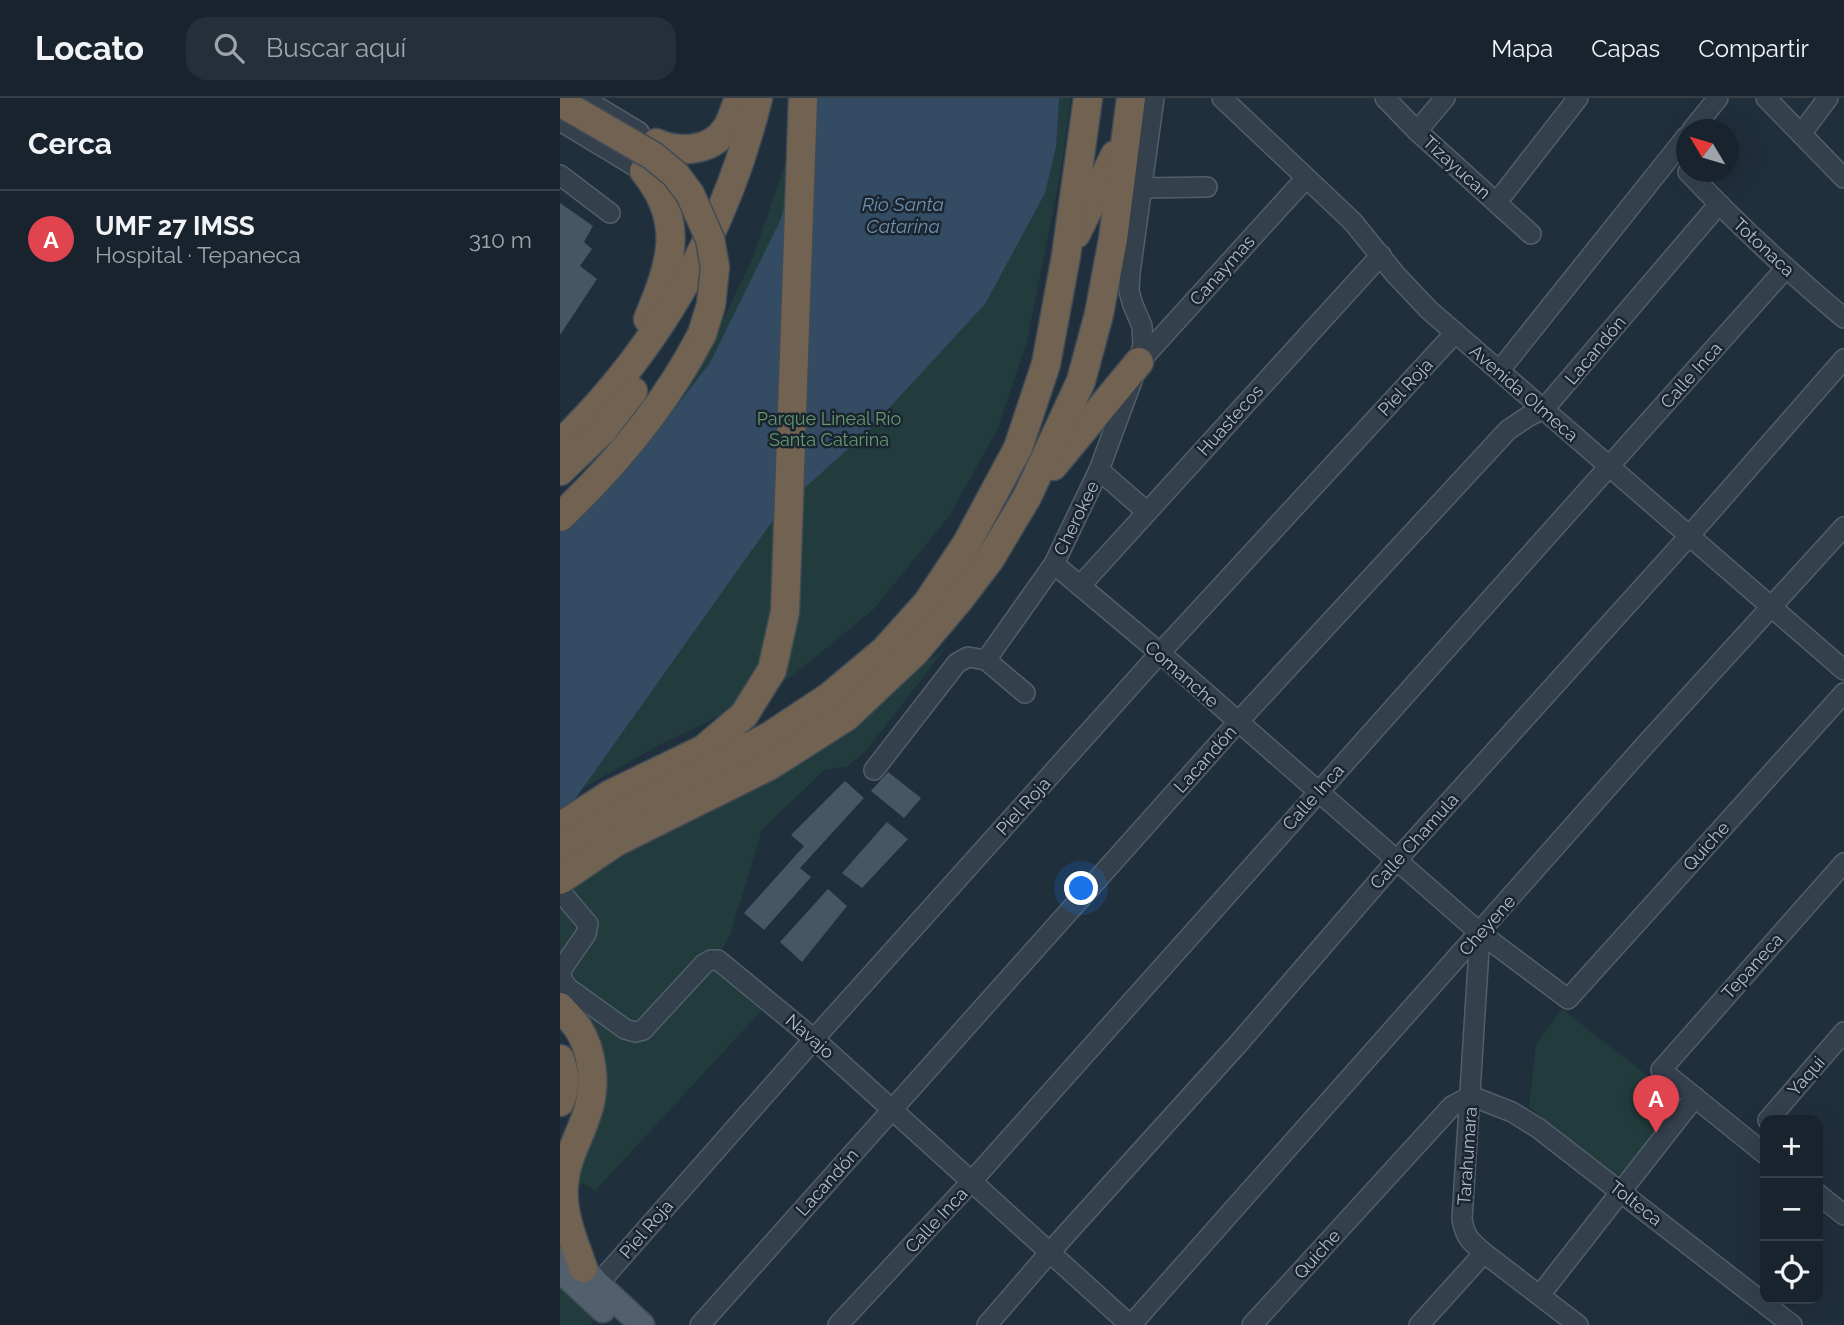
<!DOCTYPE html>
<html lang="es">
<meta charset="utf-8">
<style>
body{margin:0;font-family:Raleway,sans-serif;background:#252f39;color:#f1f3f6}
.controls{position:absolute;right:21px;bottom:21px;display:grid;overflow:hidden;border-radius:14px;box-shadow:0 7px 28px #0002}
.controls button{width:63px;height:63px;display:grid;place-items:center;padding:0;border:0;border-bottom:2px solid #364049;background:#18232d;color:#f1f3f6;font:35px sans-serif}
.compass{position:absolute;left:1116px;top:21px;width:63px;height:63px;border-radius:50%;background:#18232d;box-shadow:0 7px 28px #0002;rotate:308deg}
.you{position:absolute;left:522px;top:791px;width:24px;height:24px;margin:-18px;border:5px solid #fff;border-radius:50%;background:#1a73e8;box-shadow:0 0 0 10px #1a73e833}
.badge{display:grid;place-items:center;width:46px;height:46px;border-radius:50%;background:#db2777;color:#fff;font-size:23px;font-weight:700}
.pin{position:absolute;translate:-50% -58px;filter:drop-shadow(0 2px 4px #0008)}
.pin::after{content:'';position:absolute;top:37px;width:24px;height:21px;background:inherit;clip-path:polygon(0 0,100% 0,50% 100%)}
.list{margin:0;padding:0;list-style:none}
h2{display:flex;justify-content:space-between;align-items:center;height:91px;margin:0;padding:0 28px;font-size:30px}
h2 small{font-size:23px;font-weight:400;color:#9fa4aa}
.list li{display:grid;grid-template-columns:46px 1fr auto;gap:21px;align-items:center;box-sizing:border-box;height:98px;padding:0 28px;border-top:2px solid #364049}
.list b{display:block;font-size:26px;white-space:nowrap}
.list p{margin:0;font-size:23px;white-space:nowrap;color:#9fa4aa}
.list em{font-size:23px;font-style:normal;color:#9fa4aa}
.icon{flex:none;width:38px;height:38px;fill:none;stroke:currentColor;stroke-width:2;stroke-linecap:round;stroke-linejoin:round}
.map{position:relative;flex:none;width:1284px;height:1227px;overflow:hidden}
header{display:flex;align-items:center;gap:42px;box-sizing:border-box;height:98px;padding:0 35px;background:#18232d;border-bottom:2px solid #364049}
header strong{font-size:33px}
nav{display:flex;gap:38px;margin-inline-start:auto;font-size:24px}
.search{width:490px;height:63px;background:#252f39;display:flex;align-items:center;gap:18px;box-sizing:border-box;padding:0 24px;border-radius:21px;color:#9fa4aa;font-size:26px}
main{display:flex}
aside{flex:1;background:#18232d}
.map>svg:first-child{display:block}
</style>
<header>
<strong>Locato</strong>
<div class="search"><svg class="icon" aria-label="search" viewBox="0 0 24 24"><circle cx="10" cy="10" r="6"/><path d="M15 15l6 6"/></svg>Buscar aquí</div>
<nav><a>Mapa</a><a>Capas</a><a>Compartir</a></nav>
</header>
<main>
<aside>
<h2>Cerca<small></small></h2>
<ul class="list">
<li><span class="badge" style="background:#e0444e">A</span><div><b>UMF 27 IMSS</b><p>Hospital · Tepaneca</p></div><em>310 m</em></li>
</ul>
</aside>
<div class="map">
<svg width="1284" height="1227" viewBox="0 0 1284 1227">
<rect width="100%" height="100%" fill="#202f3c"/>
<g fill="#223c3d">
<path d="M240,0H511L500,77L466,247L437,332L390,417L313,512L232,578L172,612L101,646L0,703V416L117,290L165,218L191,164L209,113L230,51Z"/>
<path d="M387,548L306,653L288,668L264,672L202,732L169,840L151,869L203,911L35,1093L22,1085L14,1098L13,1084L43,995L0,896V799L37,770L342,584Z"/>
<path d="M1002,911L1116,1000L1117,1008L1064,1076L1055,1077L969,1009L976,946Z"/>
<path d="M0,1172L42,1212L30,1227H0Z"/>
</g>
<path fill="#334c64" d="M257,0H499L496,49L485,95L425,206L307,334L221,411L8,711L0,716V434L68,371L150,265L220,123Z"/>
<g fill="#465665">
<path d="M0,105L33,128L24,144L32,151L20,168L37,181L0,237Z"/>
<path d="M328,674L361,700L344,720L311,693Z"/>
<path d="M285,683L304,700L240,770L251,779L204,832L184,815L244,748L231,737Z"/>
<path d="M327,724L348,741L302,790L282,775Z"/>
<path d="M268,791L287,808L242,864L220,844Z"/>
</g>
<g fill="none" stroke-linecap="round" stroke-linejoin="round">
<defs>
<g id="minor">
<path d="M23,0L79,34"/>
<path d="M662,0L793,124L835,176L869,212L1284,572"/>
<path d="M825,0L857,33L971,136"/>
<path d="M1206,0L1284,80"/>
<path d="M0,23L93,79"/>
<path d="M1132,32L1158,0"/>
<path d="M857,33L885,0"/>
<path d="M1241,36L1268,0"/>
<path d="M1128,74C1177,126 1229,174 1284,220"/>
<path d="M0,77L50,115"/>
<path d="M582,90L647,89"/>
<path d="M937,104L1018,0"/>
<path d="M580,263L746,80"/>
<path d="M940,272L1126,39"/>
<path d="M539,372L587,414"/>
<path d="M494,466L600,555L920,835L1008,901L1284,595"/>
<path d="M520,488L821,157"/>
<path d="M426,562L494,466L539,372L579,264L583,246L582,228L573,207L569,193L570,175L594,0"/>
<path d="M314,672L397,565L408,559L426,562L465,595"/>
<path d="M0,793L28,826L26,836L1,872L2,882L8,890L65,931L75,934L83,932L144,866L151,862H158L254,941L570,1227"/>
<path d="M920,835L902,1121C905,1139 910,1143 924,1155L1018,1227"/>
<path d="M1208,1022L1284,934"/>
<path d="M1205,1056L1101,972L1284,765"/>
<path d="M1258,1096L1284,1117"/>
<path d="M38,1186L254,941L600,555L895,235"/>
<path d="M980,1197L1135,999"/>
<path d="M140,1227L677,625L948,332L969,318L984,311L1159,106"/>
<path d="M278,1227L411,1084L1226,170"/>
<path d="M427,1227L490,1154L678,946L836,763L1130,437L1284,261"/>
<path d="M571,1227L1086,646L1284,429"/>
<path d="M692,1227L882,1019L892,1008L911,998L952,1014L978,1030L1232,1227"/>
<path d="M859,1227L924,1155"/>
</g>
<g id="major">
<path d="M10,1157L38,1186L82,1227"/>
<path d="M0,1172L43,1212"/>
</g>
<g id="highway">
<path d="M96,45C119,55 151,54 166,31C172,22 175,10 179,0"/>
<path d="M84,73C126,124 111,166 88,221"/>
<path d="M516,136L555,57"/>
<path d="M0,346C98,252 166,132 198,0"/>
<path d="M493,368L579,264"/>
<path d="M0,373L43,332L73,293"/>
<path d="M0,419C56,366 107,304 142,236"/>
<path d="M0,729L49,697L144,651L184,617L212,572L225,514L243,0"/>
<path d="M0,753L29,733L210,638L269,599L324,553L368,504L407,445L458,350L486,266L506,158L528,0"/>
<path d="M0,782L56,744L209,668L286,619L355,554L398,503L430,461L467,399L521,283L539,216L553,141L571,0"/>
<path d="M0,909C6,916 13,923 18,930C32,952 36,984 29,1009C22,1036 6,1058 4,1086C1,1115 14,1144 23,1170"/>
<path d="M0,961C5,975 6,990 0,1004"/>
</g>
</defs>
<use href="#minor" stroke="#525e69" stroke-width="22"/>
<use href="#major" stroke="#404c58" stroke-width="27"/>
<use href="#highway" stroke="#3f4b56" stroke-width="31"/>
<use href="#minor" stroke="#34404c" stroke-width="19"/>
<use href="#major" stroke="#525f6c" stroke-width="24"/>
<use href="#highway" stroke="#726251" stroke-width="28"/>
<defs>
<path id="highway-bridge" d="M0,4L93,58L115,76L130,96L150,141L155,169L151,207L142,236"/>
</defs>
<use href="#highway-bridge" stroke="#3f4b56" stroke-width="31" stroke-linecap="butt"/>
<use href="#highway-bridge" stroke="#726251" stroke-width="28"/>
</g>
<g text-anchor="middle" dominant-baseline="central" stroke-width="5" stroke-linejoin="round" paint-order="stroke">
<g font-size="18" fill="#afbbc8" stroke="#1a2530">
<text transform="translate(897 69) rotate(42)">Tizayucan</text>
<text transform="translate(1204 149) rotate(43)">Totonaca</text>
<text transform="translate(662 172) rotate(-48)">Canaymas</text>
<text transform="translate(1035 252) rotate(-50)">Lacandón</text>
<text transform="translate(1131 277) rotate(-48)">Calle Inca</text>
<text transform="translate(845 289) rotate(-47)">Piel Roja</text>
<text transform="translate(964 295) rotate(41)">Avenida Olmeca</text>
<text transform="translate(670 322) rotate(-48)">Huastecos</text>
<text transform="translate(516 420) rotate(-64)">Cherokee</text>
<text transform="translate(622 576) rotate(41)">Comanche</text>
<text transform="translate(645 661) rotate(-48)">Lacandón</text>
<text transform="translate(753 699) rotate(-48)">Calle Inca</text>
<text transform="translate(463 708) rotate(-48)">Piel Roja</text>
<text transform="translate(854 743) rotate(-48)">Calle Chamula</text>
<text transform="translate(1146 748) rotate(-48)">Quiche</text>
<text transform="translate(927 827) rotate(-48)">Cheyene</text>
<text transform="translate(1192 868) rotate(-48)">Tepaneca</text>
<text transform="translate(250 938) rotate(41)">Navajo</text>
<text transform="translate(1246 978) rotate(-49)">Yaqui</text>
<text transform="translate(907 1058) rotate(-86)">Tarahumara</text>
<text transform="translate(267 1084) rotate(-48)">Lacandón</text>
<text transform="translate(1076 1105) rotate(38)">Tolteca</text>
<text transform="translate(376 1122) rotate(-47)">Calle Inca</text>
<text transform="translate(86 1131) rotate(-49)">Piel Roja</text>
<text transform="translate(757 1156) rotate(-48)">Quiche</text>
</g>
<g font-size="18" fill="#649a6c" stroke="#1a2530">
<text x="269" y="320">Parque Lineal Río<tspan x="269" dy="21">Santa Catarina</tspan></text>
</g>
<g font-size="19" font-style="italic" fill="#6e8fad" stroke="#1a2530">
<text x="343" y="106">Río Santa<tspan x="343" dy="22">Catarina</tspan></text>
</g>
</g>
</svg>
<div class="controls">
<button>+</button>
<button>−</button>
<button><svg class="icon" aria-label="locate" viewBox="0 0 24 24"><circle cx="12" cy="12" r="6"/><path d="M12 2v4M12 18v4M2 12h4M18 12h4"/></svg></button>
</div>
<svg class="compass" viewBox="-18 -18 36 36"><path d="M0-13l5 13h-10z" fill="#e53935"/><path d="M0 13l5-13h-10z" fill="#9fa4aa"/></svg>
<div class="you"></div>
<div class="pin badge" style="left:1096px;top:1035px;background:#e0444e">A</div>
</div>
</main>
